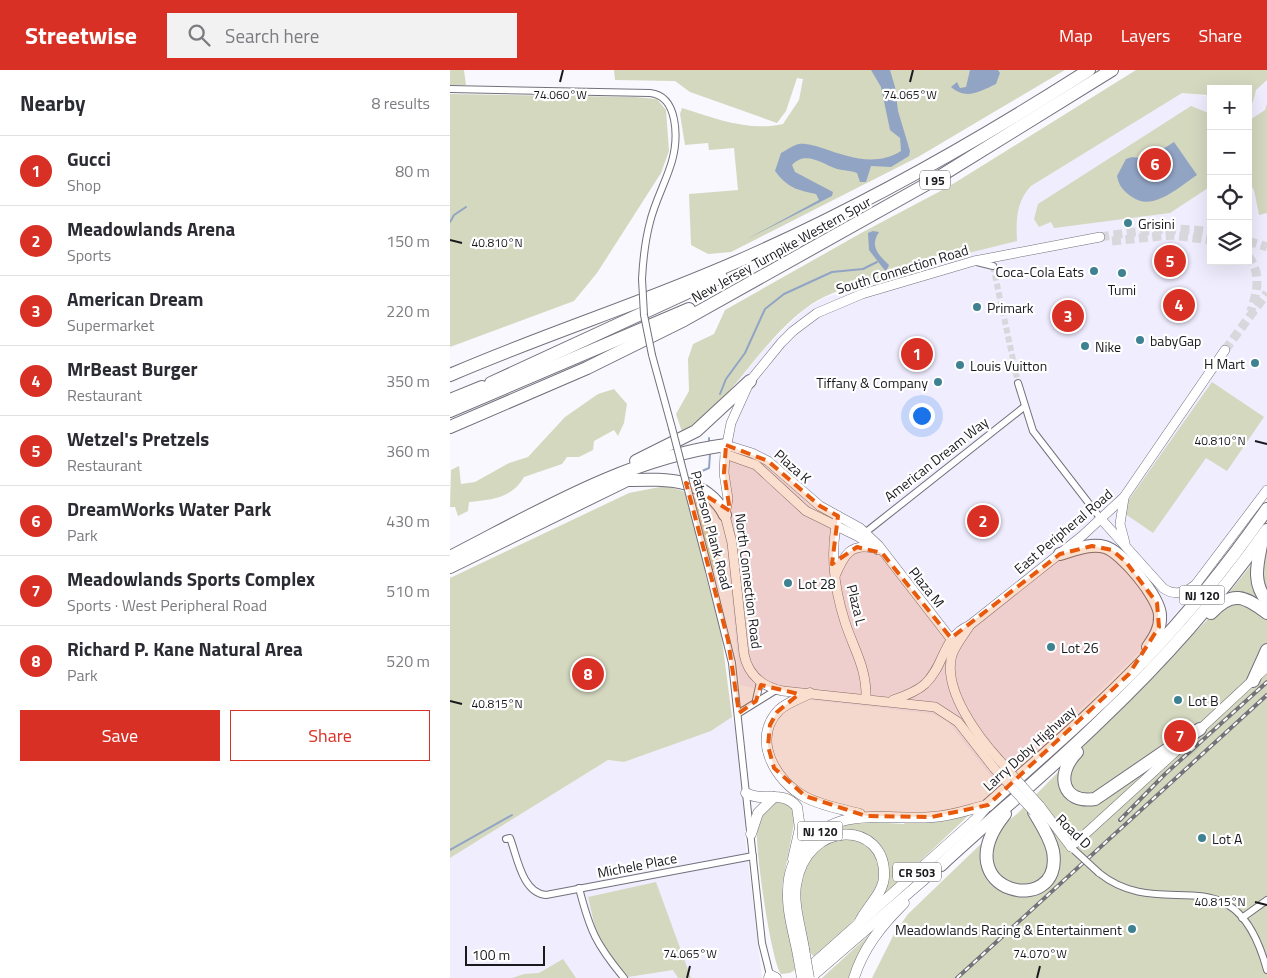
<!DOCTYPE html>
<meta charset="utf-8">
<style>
body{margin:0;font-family:"Titillium Web",sans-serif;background:#f2f2f3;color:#2b2b33}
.controls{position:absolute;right:15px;top:15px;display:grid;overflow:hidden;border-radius:0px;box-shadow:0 5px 20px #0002}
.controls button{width:45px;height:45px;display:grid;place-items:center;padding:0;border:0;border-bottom:1px solid #e1e1e2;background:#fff;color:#2b2b33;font:25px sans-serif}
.scale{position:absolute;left:15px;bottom:12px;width:80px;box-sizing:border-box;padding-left:5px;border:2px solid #1a191e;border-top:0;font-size:14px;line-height:18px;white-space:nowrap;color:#1a191e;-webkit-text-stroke:4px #fff;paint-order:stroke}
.you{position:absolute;left:471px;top:345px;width:18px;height:18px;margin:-12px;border:4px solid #fff;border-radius:50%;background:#1a73e8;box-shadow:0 0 0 8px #1a73e833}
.badge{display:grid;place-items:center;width:32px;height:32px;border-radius:50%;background:#d93025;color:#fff;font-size:16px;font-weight:700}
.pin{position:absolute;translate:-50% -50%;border:2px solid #fff;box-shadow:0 1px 5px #0006}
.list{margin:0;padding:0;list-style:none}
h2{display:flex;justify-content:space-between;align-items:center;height:65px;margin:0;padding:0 20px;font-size:21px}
h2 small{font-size:16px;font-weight:400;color:#7c7c81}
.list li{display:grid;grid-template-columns:32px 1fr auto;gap:15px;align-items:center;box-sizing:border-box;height:70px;padding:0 20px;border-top:1px solid #e1e1e2}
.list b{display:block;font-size:19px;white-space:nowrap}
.list p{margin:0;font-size:16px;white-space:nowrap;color:#7c7c81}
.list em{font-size:16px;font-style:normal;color:#7c7c81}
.actions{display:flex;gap:10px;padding:15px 20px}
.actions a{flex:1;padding:11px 0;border:1px solid #d93025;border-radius:0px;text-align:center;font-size:18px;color:#d93025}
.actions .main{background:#d93025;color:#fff}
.icon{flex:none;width:28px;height:28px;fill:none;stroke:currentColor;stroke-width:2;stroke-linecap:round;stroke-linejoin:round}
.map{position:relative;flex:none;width:817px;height:908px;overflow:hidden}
header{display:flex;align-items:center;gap:30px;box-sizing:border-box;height:70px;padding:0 25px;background:#d93025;color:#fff}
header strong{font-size:24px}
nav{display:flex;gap:28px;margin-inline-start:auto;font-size:18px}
.search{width:350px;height:45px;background:#f2f2f3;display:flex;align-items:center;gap:12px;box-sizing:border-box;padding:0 18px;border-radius:0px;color:#7c7c81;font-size:19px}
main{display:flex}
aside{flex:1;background:#fff}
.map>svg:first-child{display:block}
</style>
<header>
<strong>Streetwise</strong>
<div class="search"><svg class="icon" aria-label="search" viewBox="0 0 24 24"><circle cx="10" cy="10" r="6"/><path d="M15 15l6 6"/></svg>Search here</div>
<nav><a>Map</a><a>Layers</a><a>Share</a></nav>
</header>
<main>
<aside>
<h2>Nearby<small>8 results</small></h2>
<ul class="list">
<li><span class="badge">1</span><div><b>Gucci</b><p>Shop</p></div><em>80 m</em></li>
<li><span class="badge">2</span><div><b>Meadowlands Arena</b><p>Sports</p></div><em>150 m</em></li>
<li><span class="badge">3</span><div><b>American Dream</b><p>Supermarket</p></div><em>220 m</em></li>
<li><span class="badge">4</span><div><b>MrBeast Burger</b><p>Restaurant</p></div><em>350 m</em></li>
<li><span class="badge">5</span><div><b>Wetzel's Pretzels</b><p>Restaurant</p></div><em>360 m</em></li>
<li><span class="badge">6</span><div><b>DreamWorks Water Park</b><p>Park</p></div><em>430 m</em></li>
<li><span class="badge">7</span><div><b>Meadowlands Sports Complex</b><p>Sports · West Peripheral Road</p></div><em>510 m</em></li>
<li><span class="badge">8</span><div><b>Richard P. Kane Natural Area</b><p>Park</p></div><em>520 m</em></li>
</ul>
<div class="actions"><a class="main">Save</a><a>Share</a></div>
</aside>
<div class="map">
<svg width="817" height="908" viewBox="0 0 817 908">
<rect width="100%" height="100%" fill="#f9f8fe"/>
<g fill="#f0edfe">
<path d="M817,10V425L764,498L711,561L638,632L548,715L498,652L483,644L360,630L290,615L270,394L275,366L283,339V317L316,277L356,238L374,228L482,192L517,185L566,152L571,127L581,116L732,22L756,26L761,29V191H798V35L803,32L806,20Z"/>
<path d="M282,647L293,687L295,767L312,908H76L74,904L62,908H0V788L158,690L174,692L261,661Z"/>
</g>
<g fill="#d4d8bf">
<path d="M0,0H14L16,15H0Z"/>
<path d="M164,0H615L468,87L281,182L258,184L241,175L239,124L288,120L284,78L259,80L258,73L235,75L230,44L232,38C264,48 299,62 333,54L349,30L353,9L347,8L336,41L327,53L240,22L225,11L165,10Z"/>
<path d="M686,0H817V10L806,20L803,32L798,35V19H761V29L756,25L732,23L581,116C566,132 566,150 567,171L502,187L500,183L480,187L478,195C443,206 384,216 356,238C319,266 294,307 263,339C254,348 242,355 232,362L226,344L239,321L238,289L243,274L264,264L275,240L413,162L498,117Z"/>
<path d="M0,24L185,27L207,29L216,40L219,81L211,103L147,203L124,231L0,277Z"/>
<path d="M817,34V143L809,145L804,120L798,112V51L815,40Z"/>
<path d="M741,36L761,44V116L720,143L604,158L601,152L589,157L584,149L588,134Z"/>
<path d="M762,312L814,347L777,401L756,388L703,463L671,441Z"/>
<path d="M164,319L177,334L174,353L168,366L164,360L144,371L143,380L129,387H117L112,394L74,407C62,428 42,430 19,432L18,441L8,446L5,437H0L1,400L9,396L11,414L25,412L59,393L78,387L115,347L148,324Z"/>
<path d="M215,416L233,421L254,434L266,474L268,498L255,503L271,562L282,647L261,661L174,692L158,690L0,788V508L179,423Z"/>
<path d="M817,475V908H422L444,864L458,844L536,769L568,743L758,549Z"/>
<path d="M327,732L342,736L345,748L332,817L345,900L340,903L331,904C321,891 306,783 307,764C307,756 310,748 312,741Z"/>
<path d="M520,744L426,833L436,793C415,772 408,753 376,764C400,748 426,753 454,754L455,752Z"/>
<path d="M392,768C407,770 424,775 427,792C428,796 431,803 431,807C427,832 383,871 365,888L359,881C353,847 338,803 370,777C375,773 385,770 392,768Z"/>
<path d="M206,812L241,908H228L223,900L178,907L149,874L138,827Z"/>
<path d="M419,865L400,908H372Z"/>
<path d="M113,889L126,908H62L74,904L89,903Z"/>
</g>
<g fill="#92a4c4">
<path d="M421,0H440L445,17L448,41L460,81L459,86L441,97L421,96L416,112H410L407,103C400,100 394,101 387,99C372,94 356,80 342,95L345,102L383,122L382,126L297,169L369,130L366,124C346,120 337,117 325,101L331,83C337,80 343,75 349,74C355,73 366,76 372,78C399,87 425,97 451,81L450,68L440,60L431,17Z"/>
<path d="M520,0H548L550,3L546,14C529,22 516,30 501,17L507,12L510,18L516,17Z"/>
<path d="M724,72L747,105C729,117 703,142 682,127C673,121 669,116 667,106L676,89L682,87L697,89Z"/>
<path d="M423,161L429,162C419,177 429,185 439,195L436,202L419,180L418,163Z"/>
</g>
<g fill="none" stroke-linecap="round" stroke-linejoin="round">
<g stroke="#92a4c4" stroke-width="2">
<path d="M0,152L4,145L16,137"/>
<path d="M270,324L276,309L295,283L315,239L334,224L382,202L413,199L427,192"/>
<path d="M259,368V374"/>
<path d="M252,401L259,398L260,384"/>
<path d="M0,780L62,745"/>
</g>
<path stroke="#d8d7dc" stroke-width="6" stroke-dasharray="6 3" stroke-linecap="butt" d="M543,196L568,313"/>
<g stroke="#d8d7dc" stroke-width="9" stroke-dasharray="9 4.5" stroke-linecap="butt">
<path d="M650,167C688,161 722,156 761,162"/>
<path d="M662,171L721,165L761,170"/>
<path d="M798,171L817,177"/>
<path d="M798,186C812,204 807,221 801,241"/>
<path d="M775,280L817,223"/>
</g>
<defs>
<g id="minor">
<path d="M0,19L200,23C229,26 228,69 222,91C216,112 205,131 200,152C195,171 193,190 192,209"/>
<path d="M527,192L543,196"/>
<path d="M202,285L222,358"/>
<path d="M568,313L583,361L651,449"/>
<path d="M416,462L574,337"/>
<path d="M259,501L282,593L312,873L320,905"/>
<path d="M306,630L310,612"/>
<path d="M289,643L326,620"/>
<path d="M56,769L60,768C67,786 72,823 96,825L303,786"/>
<path d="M649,803C715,856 784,778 817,900"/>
<path d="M129,818C140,861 146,874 174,908"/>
<path d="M792,848L817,830"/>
</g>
<g id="tertiary">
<path d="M276,375L302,383L318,391L370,436L410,458L429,476L501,569"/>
<path d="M275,384L306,395L356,441L409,467L428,480"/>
<path d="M674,428L670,454L675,473"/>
<path d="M388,446C380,480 384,518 395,552C404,580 417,598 416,629"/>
<path d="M651,449L713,518C724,526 736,523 746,514L817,420"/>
<path d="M386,504C394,485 401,473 423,478"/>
<path d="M520,555C514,565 506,574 502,585C492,620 529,668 551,692"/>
<path d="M443,630C455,626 466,622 475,614C496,594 491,568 520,555L632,466L674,427L775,280"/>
<path d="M747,662L817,597"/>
<path d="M544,698L508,652L485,637L333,621C313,617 298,605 294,584L282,473L275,445L278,429L274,403L275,384L281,353L300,311L331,273L343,261L367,243L412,224L524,191L650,167"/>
<path d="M590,736L621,777"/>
<path d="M621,777L734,674"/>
</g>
<g id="primary">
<path d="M360,623C349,629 338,632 329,640C301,669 325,711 355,727C372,736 392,739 410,744"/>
<path d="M296,723C313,733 333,719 347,737L350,758L343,789"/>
<path d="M301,764L308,743L324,727"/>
<path d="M354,879C351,859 343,835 346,815C356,748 437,750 434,807C433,824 416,837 409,853"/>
<path d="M348,885C344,864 337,842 338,821C338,804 344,788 355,776C389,734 436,751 483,747C502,746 520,739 538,735"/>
<path d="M352,904L525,750L538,735"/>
<path d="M319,908L320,905L326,908"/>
<path d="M360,908L491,795"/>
<path d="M404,908C413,878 432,855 454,833"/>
</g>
<g id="motorway">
<path d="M0,305C99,262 203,230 302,185C419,133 531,69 639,0"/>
<path d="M41,313L271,207"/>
<path d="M0,330L32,317"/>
<path d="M0,341L239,239"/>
<path d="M0,357L137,298L234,250L484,110L662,0"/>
<path d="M186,391L246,361L300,311"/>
<path d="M178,410C215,409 256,407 275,445"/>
<path d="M812,470C808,492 801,512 817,531"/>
<path d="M610,484C624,480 640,473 655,477C672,482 709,527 710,545C711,558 705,567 698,577"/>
<path d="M0,487C88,442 177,388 276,375"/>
<path d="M0,497L175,411"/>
<path d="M761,543C782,520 795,526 817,543"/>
<path d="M803,611L817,580"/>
<path d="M627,682C605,704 612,734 645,729L718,679L750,659"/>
<path d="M538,735C591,687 645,641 694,590C739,543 780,492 817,439"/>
<path d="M555,744C491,823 615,850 603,781C600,767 591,754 584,742"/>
<path d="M491,795C544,746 600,700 652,649C713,591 769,528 817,460"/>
</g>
</defs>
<use href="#minor" stroke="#73707c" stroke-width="8"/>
<use href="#tertiary" stroke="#73707c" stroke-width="10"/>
<use href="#primary" stroke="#73707c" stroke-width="11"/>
<use href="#motorway" stroke="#73707c" stroke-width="14"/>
<use href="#minor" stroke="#fff" stroke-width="6"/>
<use href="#tertiary" stroke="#fff" stroke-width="9"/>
<use href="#primary" stroke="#fff" stroke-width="10"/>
<use href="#motorway" stroke="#fff" stroke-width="12"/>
<defs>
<g id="rail">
<path d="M670,750L715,704L817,612"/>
<path d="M507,908L817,625"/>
</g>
</defs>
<use href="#rail" stroke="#737278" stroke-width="4"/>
<use href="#rail" stroke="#fff" stroke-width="2" stroke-dasharray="5.5" stroke-linecap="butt"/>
<defs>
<g id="minor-bridge">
<path d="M192,209L194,245L202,285"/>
<path d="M222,358L259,501"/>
<path d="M624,780L649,803"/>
</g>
<g id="tertiary-bridge">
<path d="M551,692L590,736"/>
<path d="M544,698L584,742"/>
</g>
<g id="primary-bridge">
<path d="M354,879L359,908"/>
<path d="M348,885L352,908"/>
</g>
</defs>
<use href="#minor-bridge" stroke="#73707c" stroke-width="8" stroke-linecap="butt"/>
<use href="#tertiary-bridge" stroke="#73707c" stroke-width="10" stroke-linecap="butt"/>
<use href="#primary-bridge" stroke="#73707c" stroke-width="11" stroke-linecap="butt"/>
<use href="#minor-bridge" stroke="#fff" stroke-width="6"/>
<use href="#tertiary-bridge" stroke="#fff" stroke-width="9"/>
<use href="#primary-bridge" stroke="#fff" stroke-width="10"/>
</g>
<path fill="#e8590c" fill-opacity="0.2" stroke="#e8590c" stroke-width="4" stroke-dasharray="10 6" stroke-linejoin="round" d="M276,375L318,391L370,436L388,446L382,494L407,477L432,483L501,568L610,484L642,476L662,480L676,492L707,533L709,557L679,604L538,735L482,747L416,746L355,726L324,698L318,676L320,655L327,642L349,624L311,615L306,631L289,643L278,570L236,413L280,441L274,403Z"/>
<path fill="none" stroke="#1a191e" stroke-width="2" d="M110,12L113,0M460,12L463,0M0,170L12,173M805,371L817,374M0,631L12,634M805,832L817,835M237,908L240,896M587,908L590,896"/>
<g fill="#3e8191" stroke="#fff" stroke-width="2">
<circle cx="678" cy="153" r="5"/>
<circle cx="644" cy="201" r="5"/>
<circle cx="672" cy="203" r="5"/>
<circle cx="527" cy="237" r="5"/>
<circle cx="690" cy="270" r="5"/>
<circle cx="635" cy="276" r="5"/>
<circle cx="805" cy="293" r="5"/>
<circle cx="510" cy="295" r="5"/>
<circle cx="488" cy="312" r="5"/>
<circle cx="338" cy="513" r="5"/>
<circle cx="601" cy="577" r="5"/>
<circle cx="728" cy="630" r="5"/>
<circle cx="752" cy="768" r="5"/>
<circle cx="682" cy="859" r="5"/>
</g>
<g text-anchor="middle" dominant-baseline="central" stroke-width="4.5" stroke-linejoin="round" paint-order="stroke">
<g fill="#fff" stroke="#5f5e62" stroke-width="1">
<rect x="470" y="100.5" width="30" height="19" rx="4"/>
<rect x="729.5" y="515.5" width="45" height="19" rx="4"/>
<rect x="347.5" y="751.5" width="45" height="19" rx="4"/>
<rect x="443" y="792.5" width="48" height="19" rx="4"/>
</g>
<g font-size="12" font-weight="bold" fill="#1a191e">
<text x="485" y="110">I 95</text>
<text x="752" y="525">NJ 120</text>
<text x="370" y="761">NJ 120</text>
<text x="467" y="802">CR 503</text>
</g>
<g font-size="14" fill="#1a191e" stroke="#fff" text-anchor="start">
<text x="688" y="153">Grisini</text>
<text x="634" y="201" text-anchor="end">Coca-Cola Eats</text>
<text x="672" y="219" text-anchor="middle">Tumi</text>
<text x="537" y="237">Primark</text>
<text x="700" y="270">babyGap</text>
<text x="645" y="276">Nike</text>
<text x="795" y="293" text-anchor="end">H Mart</text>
<text x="520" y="295">Louis Vuitton</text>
<text x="478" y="312" text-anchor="end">Tiffany &amp; Company</text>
<text x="348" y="513">Lot 28</text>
<text x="611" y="577">Lot 26</text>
<text x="738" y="630">Lot B</text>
<text x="762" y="768">Lot A</text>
<text x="672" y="859" text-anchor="end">Meadowlands Racing &amp; Entertainment</text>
</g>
<g font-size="14" fill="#1a191e" stroke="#fff">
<text transform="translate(331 179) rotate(-29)">New Jersey Turnpike Western Spur</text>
<text transform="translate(452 199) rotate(-17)">South Connection Road</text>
<text transform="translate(486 389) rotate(-38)">American Dream Way</text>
<text transform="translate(343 396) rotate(41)">Plaza K</text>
<text transform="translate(262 460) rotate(75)">Paterson Plank Road</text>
<text transform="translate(613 461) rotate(-40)">East Peripheral Road</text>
<text transform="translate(299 511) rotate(83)">North Connection Road</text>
<text transform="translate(477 517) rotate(51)">Plaza M</text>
<text transform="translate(407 535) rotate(76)">Plaza L</text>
<text transform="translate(579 678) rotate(-42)">Larry Doby Highway</text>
<text transform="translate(624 761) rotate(44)">Road D</text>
<text transform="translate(187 795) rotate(-11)">Michele Place</text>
</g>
</g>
<g font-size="12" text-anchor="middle" fill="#1a191e" stroke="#fff" stroke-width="4.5" stroke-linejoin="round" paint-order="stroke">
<text x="110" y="29">74.060°W</text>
<text x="460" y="29">74.065°W</text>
<text x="47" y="177">40.810°N</text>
<text x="770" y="375">40.810°N</text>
<text x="47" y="638">40.815°N</text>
<text x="770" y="836">40.815°N</text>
<text x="240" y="888">74.065°W</text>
<text x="590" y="888">74.070°W</text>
</g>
</svg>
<div class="controls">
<button>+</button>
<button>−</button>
<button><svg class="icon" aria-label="locate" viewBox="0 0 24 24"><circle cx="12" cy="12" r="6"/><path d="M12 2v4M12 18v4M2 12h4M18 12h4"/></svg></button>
<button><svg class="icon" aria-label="layers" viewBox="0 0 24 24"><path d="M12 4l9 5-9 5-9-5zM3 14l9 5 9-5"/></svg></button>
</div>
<div class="scale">100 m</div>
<div class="you"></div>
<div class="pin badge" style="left:467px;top:284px">1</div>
<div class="pin badge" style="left:533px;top:451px">2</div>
<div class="pin badge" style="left:618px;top:246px">3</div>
<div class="pin badge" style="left:729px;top:235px">4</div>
<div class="pin badge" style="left:720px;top:191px">5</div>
<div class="pin badge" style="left:705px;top:94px">6</div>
<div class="pin badge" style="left:730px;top:666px">7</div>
<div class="pin badge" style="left:138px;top:604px">8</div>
</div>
</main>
